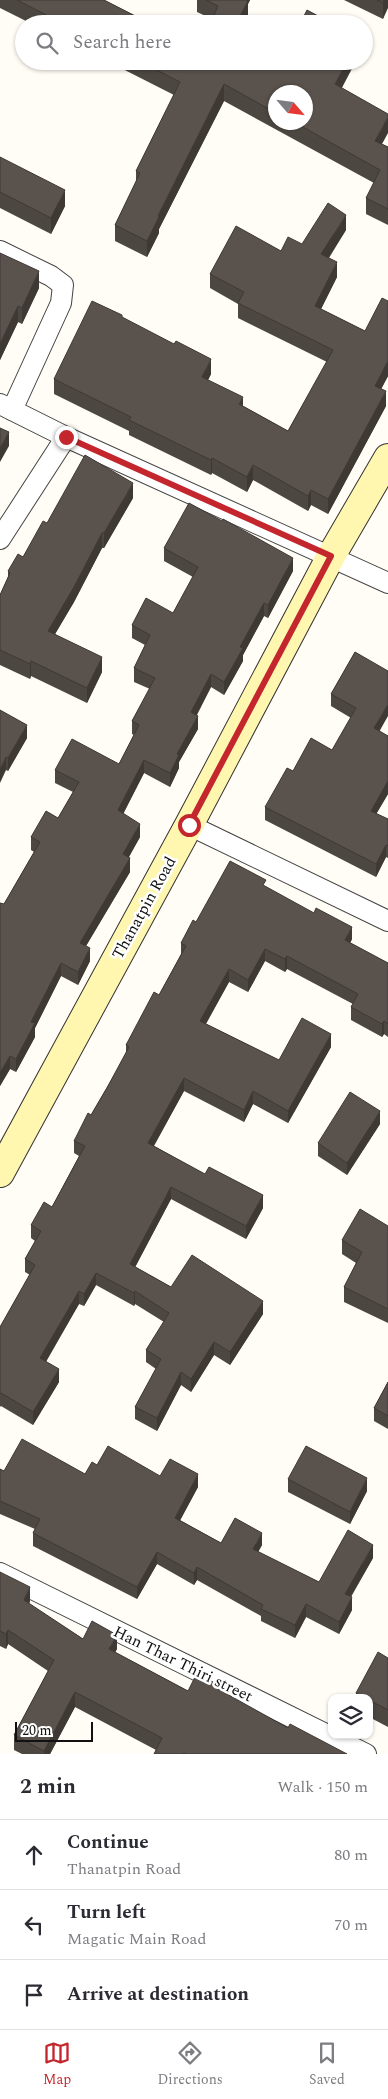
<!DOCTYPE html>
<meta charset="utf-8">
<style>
body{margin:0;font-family:Spectral,serif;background:#f7f7f7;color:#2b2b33}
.controls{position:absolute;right:15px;bottom:15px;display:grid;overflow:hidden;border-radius:10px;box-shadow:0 1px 4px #0004}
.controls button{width:45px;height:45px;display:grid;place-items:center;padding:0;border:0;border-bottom:1px solid #e1e1e2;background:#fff;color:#2b2b33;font:25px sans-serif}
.compass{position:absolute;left:268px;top:85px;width:45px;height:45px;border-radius:50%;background:#fff;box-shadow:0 1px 4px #0004;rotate:118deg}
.scale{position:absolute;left:15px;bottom:12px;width:78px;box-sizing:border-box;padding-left:5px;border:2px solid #111;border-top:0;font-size:14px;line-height:18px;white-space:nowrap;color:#111;-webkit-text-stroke:4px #fff;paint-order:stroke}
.stop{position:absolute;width:15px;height:15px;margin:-11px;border:4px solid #c4262e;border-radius:50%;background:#fff}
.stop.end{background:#c4262e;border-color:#fff;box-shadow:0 1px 5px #0008}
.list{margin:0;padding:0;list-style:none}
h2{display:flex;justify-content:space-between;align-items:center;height:65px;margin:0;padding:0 20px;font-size:21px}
h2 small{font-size:16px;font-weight:400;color:#7c7c81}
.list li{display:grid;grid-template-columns:32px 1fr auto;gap:15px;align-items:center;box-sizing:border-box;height:70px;padding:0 20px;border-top:1px solid #e1e1e2}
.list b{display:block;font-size:19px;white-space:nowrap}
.list p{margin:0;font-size:16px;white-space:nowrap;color:#7c7c81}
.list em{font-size:16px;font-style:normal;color:#7c7c81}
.icon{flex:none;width:28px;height:28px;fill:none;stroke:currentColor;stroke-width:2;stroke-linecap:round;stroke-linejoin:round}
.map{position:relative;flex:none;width:388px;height:1754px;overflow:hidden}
.search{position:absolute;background:#fff;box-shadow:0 1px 4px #0004;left:15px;right:15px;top:15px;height:55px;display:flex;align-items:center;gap:12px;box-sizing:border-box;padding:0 18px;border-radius:28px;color:#7c7c81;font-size:19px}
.sheet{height:275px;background:#fff}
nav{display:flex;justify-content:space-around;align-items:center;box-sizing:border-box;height:70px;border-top:1px solid #e1e1e2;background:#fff;font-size:14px;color:#7c7c81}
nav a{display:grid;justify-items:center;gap:2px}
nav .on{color:#c4262e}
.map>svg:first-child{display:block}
</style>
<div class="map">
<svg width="388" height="1754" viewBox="0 0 388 1754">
<rect width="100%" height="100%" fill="#fffdf5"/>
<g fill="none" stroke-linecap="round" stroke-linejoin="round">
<defs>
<g id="street">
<path d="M0,251L51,276L63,285L61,303L12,410"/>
<path d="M0,404L66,437L388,583"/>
<path d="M0,539L66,437"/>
<path d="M189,825L388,921"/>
<path d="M0,1573L366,1754"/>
</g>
<path id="secondary" d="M0,1173L189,825L331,556L388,458"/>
</defs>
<use href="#street" stroke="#444" stroke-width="22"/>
<use href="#secondary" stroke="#333" stroke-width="30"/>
<use href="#street" stroke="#fff" stroke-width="20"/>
<use href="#secondary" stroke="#fff6b0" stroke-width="28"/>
</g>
<g fill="#4d4742" fill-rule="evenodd">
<path d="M0,0H104L151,24H32L0,8Z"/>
<path d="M197,0H250L248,4V17L212,19L197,12Z"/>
<path d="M344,0H388L383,19Z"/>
<path d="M107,61H266L276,66L342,88L382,144L388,147V225L366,214V198L374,183L224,101L159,229V233L147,257L115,241V225L136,182V171L174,95ZM276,92L306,122H276Z"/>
<path d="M0,157L65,206L51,234L0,208Z"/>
<path d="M346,230L329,258L337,277L321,309L365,331L388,301V376L381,389L386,406L328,514L311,505L308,511L253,480L247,492L212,473L211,475L129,435V431L54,394V379L122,317L211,374L208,380L243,406L288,431L327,362L238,318V304L210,288V274Z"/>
<path d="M0,253L39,288L22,324L18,322L0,360Z"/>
<path d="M133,498L104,548H102L74,602L55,634L102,672L87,703L31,676L30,679L0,665V595L8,577V571L23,557L47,523Z"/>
<path d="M164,548L293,571L268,618L264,616L243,655V661L224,695L211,687L197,715L198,729L179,762V768L170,787L144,773L123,814L140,837L129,857L130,872L86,946L90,961L78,985L61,976L35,1028V1037L16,1072L10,1069L0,1086V903L4,904L34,852L31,850V837L58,818L73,792L55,783V770L119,764L134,735L132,734V721L150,689L134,682V668L145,645L132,638V625L173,613L193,577L164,561Z"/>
<path d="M355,652L380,731L388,736V794L376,814L388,819V858L386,857L376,877L265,820V807L293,771L332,750L351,718L331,706V694Z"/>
<path d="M0,710L27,738L8,771L6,770Z"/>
<path d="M266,887L352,939L350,943L388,963V1037L384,1034L382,1037L351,1020V1007L353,1004L287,969L285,972L265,961L248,992L229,982L206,1024L279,1060L331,1047L288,1123L253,1104L244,1122L184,1091L154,1146L263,1208L246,1239L171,1199L135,1267L171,1287L263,1314L230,1365L214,1355L191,1392L181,1385L157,1431L135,1419V1407L156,1369L146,1362V1350L164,1322L135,1304L134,1306L96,1285L84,1306L79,1304L46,1362L59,1382L33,1425L1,1406L0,1407V1327L30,1275L25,1272V1259L35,1241L31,1238V1225L52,1207L79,1156L74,1153V1141L91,1115L126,1054V1045L159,995L181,954V943L196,922Z"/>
<path d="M380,1124L347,1175L318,1156V1143Z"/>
<path d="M388,1226V1323L344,1302V1287L356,1263L342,1254V1240Z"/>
<path d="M388,1382V1429L374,1421V1408Z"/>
<path d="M97,1465L160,1476L198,1487L180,1520L221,1543L262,1545L258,1552L319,1582L373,1558L351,1597L352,1610L339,1634L306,1617L295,1638L261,1621V1616L197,1580L194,1585L157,1564L137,1599L33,1546V1533L35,1529L0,1514V1469L4,1471L85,1474Z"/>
<path d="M288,1479L367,1491L350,1524L288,1492Z"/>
<path d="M0,1572L30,1601L29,1604L83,1639L117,1649L115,1652L188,1691H220L288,1728L347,1754H154L156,1750L75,1707L50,1754H22L14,1750V1735L48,1671L8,1644L6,1649L0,1646Z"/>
<path d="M388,1658V1727L369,1717V1698H356V1693Z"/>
</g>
<g fill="#3f3936">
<path d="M242,0H250L248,4V17L244,24H236Z"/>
<path d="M384,0H388V8L383,19V3Z"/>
<path d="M347,61H356L335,101V84Z"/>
<path d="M224,84V101L159,229V233L147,257V241L158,216Z"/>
<path d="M388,117V133L375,157V141Z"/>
<path d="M65,190V206L51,234V218Z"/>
<path d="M346,215V230L321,269V254Z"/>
<path d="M337,262V277L315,321V306Z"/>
<path d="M39,271V288L22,324V308Z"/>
<path d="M18,306V322L0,360V344Z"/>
<path d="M211,359V374L202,392V377Z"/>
<path d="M388,361V376L375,401V386Z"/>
<path d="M386,391V406L328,514V499Z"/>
<path d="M243,397V412L239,404Z"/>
<path d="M9,432V446L0,462V448Z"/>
<path d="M212,458V473L211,475V460Z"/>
<path d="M253,465V480L247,492V477Z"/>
<path d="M133,483V498L104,548V533Z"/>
<path d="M311,490V505L308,511V496Z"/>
<path d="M102,533V548L74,602L48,646V631Z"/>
<path d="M293,558V571L268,618V605Z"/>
<path d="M264,603V616L243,655V661L224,695V682L240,647Z"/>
<path d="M102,657V672L87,703V688Z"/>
<path d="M31,661V676L30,679V664Z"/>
<path d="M211,674V687L191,725V712Z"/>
<path d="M388,704V716L374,741V728Z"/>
<path d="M198,716V729L179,762V768L170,787V773L177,754Z"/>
<path d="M27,725V738L8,771V758Z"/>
<path d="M6,757V770L0,783V769Z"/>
<path d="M144,760V773L118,824V810Z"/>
<path d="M388,781V794L371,823V811Z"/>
<path d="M140,824V837L123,867V854Z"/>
<path d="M386,845V857L376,877V864Z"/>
<path d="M130,858V872L80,956V943Z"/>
<path d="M352,927V939L345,953V940Z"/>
<path d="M90,948V961L78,985V972Z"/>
<path d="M265,949V961L248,992V980Z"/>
<path d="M287,956V969L285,972V959Z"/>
<path d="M61,963V976L35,1028V1037L16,1072V1059L31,1022Z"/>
<path d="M229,969V982L200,1034V1021Z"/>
<path d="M384,1021V1034L382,1037V1024Z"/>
<path d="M331,1034V1047L288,1123V1111Z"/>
<path d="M10,1056V1069L0,1086V1073Z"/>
<path d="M184,1078V1091L148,1156V1143Z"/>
<path d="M253,1091V1104L244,1122V1110Z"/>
<path d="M380,1111V1124L347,1175V1163Z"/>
<path d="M171,1187V1199L130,1277V1264Z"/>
<path d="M263,1195V1208L246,1239V1226Z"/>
<path d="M96,1273V1285L84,1306V1294Z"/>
<path d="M79,1291V1304L40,1371V1358Z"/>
<path d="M135,1291V1304L134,1306V1293Z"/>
<path d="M263,1301V1314L230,1365V1352Z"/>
<path d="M214,1342V1355L191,1392V1379Z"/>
<path d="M59,1369V1382L33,1425V1412Z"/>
<path d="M181,1372V1385L157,1431V1418Z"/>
<path d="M198,1474V1487L175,1530V1518Z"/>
<path d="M367,1478V1491L350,1524V1512Z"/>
<path d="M262,1533V1545L253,1561V1549Z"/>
<path d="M373,1545V1558L345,1606V1594Z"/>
<path d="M157,1552V1564L137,1599V1587Z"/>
<path d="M197,1567V1580L194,1585V1573Z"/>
<path d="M30,1587V1601L24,1615V1600Z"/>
<path d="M352,1597V1610L339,1634V1622Z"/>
<path d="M306,1604V1617L295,1638V1625Z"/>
<path d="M8,1630V1644L6,1649V1634Z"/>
<path d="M117,1635V1649L109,1664V1649Z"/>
<path d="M75,1692V1707L50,1754H44V1751Z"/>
</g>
<g fill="#5a524d" stroke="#3f3936">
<path d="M17,0H104L151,24H64Z"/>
<path d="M206,0H246L248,1L236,24H210L218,6Z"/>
<path d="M377,0H384L383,3Z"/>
<path d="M307,10L333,24H300Z"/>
<path d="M139,61H266L276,66L278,61H347L335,84L388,114V117L375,141L388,147V209L366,198L380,170L294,122H306V92H276V113L224,84L158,216L159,217L147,241L115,225L140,173L136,171L180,82Z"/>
<path d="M0,157L65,190L51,218L0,192Z"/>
<path d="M328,203L346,215L321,254L337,262L315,306L365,331L382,298L388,301V361L375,386L386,391L328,499L311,490L308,496L253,465L247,477L212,458L211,460L129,420L131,417L54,379L92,301L122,315V317L174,344L176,341L211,359L202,377L243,397L239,404L288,431L333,350L238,303L244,292L210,274L236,226L281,251L288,237L302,244Z"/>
<path d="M0,253L39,271L22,308L18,306L0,344Z"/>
<path d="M0,428L9,432L0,448Z"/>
<path d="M85,455L133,483L104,533H102L74,587L48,631L102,657L87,688L31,661L30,664L0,650V595L10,573L8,571L18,554L23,557L43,521L47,523Z"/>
<path d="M189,503L222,521L223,519L293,558L268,605L264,603L240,647L243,648L224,682L211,674L191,712L198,716L177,754L179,755L170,773L144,760L118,810L140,824L123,854L130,858L80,943L90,948L78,972L61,963L31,1022L35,1023L16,1059L10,1056L0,1073V903L4,904L40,842L31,837L46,811L58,818L79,782L55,770L72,739L119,764L139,725L132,721L155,678L134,668L150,635L132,625L146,598L173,613L198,567L164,548Z"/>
<path d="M355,652L388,671V704L374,728L388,736V781L371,811L388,819V846L386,845L376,864L265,807L287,768L293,771L311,738L332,750L356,708L331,694Z"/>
<path d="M0,710L27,725L8,758L6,757L0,769Z"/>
<path d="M230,861L266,880L263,885L314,913L316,908L352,927L345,940L388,963V1024L384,1021L382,1024L351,1007L358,994L287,956L285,959L265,949L248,980L229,969L200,1021L279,1060L302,1018L331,1034L288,1111L253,1091L244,1110L184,1078L148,1143L205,1174L209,1167L263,1195L246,1226L171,1187L130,1264L171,1287L192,1255L263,1301L230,1352L214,1342L191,1379L181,1372L157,1418L135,1407L161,1359L146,1350L169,1313L135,1291L134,1293L96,1273L84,1294L79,1291L40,1358L59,1369L33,1412L1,1393L0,1394V1327L35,1265L25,1259L41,1231L31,1225L44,1202L52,1207L85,1146L74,1141L88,1113L91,1115L108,1086L129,1047L126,1045L154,992L159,995L186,946L181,943L193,920L196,922Z"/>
<path d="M350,1092L380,1111L347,1163L318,1143Z"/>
<path d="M360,1209L388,1226V1309L344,1287L362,1252L342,1240Z"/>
<path d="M388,1382V1416L374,1408Z"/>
<path d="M22,1439L85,1474L92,1462L97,1465L108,1446L160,1476L170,1459L198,1474L175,1518L221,1543L235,1518L262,1533L253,1549L319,1582L348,1530L373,1545L345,1594L352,1597L339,1622L306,1604L295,1625L261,1609L263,1605L197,1567L194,1573L157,1552L137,1587L33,1533L40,1519L0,1501V1469L4,1471Z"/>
<path d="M306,1446L367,1478L350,1512L288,1479Z"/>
<path d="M0,1572L30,1587L24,1600L83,1639L92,1621L117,1635L109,1649L188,1691L197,1673L220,1686L218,1689L288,1728L290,1724L347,1754H186L184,1753L183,1754H154L162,1738L75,1692L44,1751L14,1735L54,1660L8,1630L6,1634L0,1631Z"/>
<path d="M378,1652L388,1658V1710L369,1700V1698H364L356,1693Z"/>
</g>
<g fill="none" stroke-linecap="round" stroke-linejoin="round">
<path stroke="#c4262e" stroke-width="6" d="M66,437L331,556L189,825"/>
</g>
<g text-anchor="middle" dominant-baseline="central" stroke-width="5" stroke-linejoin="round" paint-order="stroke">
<g font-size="16" fill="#111" stroke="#fff">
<text transform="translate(144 908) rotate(-61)">Thanatpin Road</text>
<text transform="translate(183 1664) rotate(26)">Han Thar Thiri street</text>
</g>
</g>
</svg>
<div class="controls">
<button><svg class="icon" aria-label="layers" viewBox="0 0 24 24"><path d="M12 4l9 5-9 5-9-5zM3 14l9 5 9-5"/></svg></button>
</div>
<svg class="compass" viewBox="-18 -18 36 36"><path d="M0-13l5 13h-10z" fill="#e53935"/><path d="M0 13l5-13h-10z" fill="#7c7c81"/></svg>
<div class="scale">20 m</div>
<div class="stop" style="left:189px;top:825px"></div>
<div class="stop end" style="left:66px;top:437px"></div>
<div class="search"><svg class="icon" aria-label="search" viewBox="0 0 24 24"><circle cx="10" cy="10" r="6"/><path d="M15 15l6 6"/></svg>Search here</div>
</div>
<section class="sheet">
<h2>2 min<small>Walk · 150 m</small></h2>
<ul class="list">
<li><svg class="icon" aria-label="ahead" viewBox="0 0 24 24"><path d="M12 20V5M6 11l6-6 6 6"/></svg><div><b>Continue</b><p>Thanatpin Road</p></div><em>80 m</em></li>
<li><svg class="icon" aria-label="left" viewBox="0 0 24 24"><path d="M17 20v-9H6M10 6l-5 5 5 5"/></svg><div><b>Turn left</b><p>Magatic Main Road</p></div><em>70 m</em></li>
<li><svg class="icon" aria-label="arrive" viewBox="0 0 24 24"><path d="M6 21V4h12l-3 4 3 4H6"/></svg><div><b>Arrive at destination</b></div></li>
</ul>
</section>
<nav>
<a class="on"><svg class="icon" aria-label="map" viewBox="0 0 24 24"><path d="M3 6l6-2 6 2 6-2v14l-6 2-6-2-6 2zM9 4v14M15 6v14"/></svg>Map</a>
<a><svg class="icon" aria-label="directions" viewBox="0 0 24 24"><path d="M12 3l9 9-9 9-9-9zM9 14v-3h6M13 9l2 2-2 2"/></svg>Directions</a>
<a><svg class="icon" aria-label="saved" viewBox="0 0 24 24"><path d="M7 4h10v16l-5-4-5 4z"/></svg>Saved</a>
</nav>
